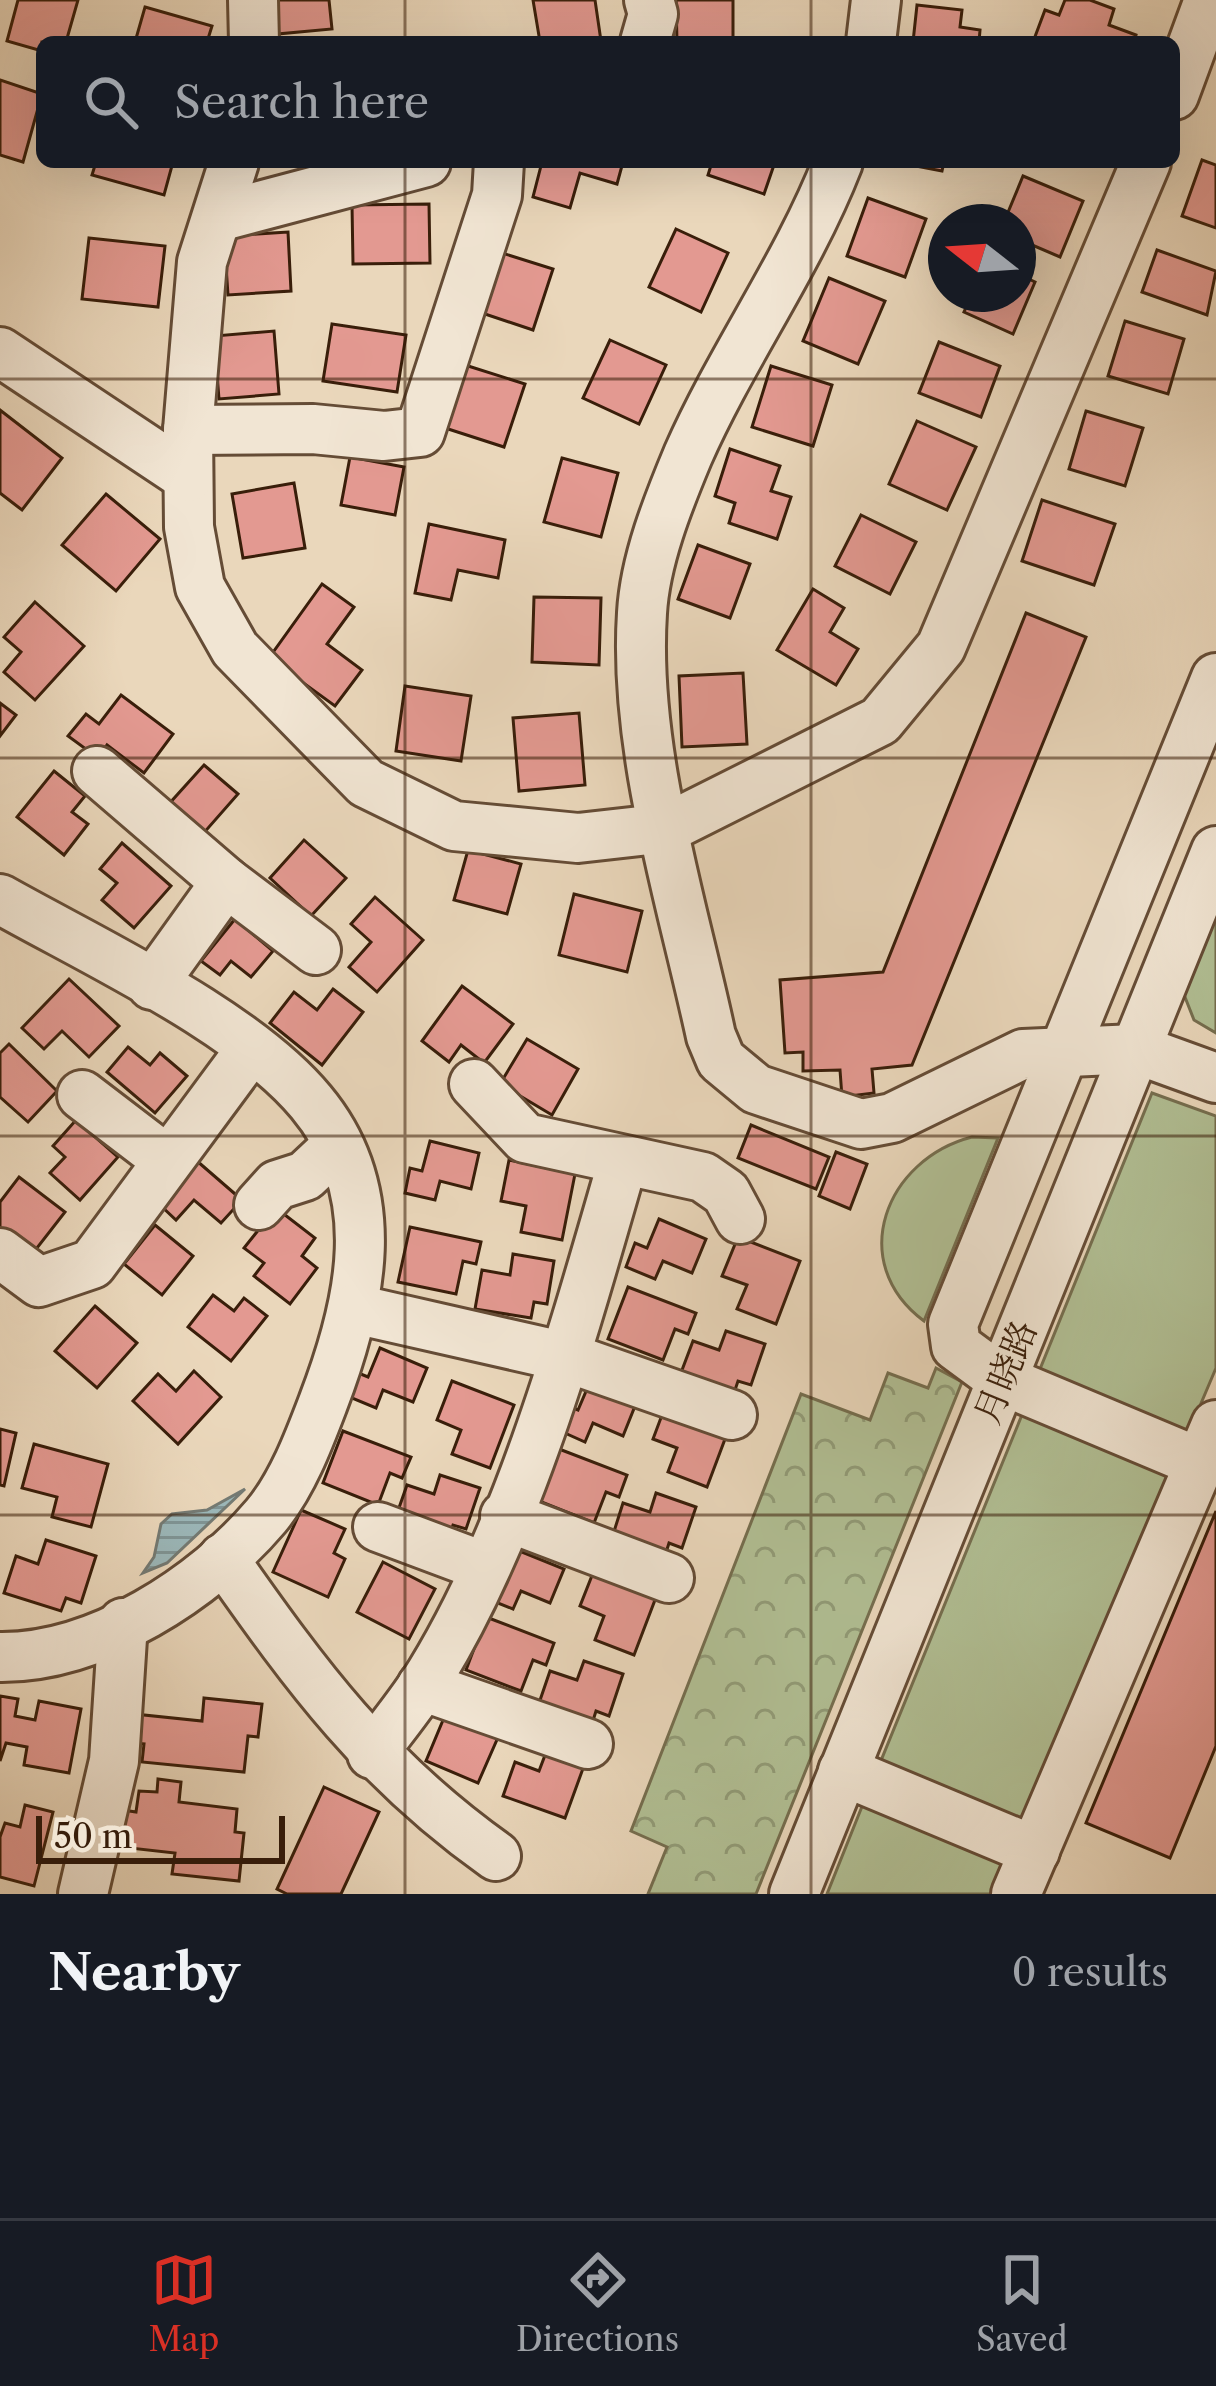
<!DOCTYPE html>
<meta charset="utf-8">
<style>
body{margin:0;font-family:"Libre Caslon Text","Noto Serif SC",serif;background:#20242c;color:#f1f3f6}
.compass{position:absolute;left:928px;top:204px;width:108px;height:108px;border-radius:50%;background:#171b24;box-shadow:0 12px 48px #0002;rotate:287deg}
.scale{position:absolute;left:36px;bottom:30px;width:249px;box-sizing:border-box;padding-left:12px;border:6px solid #391e0a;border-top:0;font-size:33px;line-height:42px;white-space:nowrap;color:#391e0a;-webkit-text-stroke:9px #f1e5d3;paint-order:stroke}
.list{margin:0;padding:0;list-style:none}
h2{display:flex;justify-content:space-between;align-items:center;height:156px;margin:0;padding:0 48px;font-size:51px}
h2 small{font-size:39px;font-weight:400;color:#9ea1a6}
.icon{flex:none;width:66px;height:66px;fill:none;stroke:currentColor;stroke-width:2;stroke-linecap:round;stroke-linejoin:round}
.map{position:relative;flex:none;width:1216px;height:1894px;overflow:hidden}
.search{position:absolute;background:#171b24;box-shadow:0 12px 48px #0002;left:36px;right:36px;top:36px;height:132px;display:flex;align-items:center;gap:30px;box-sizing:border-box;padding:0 42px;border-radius:18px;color:#9ea1a6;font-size:45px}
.sheet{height:324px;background:#171b24}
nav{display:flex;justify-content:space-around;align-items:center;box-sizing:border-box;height:168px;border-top:3px solid #363941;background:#171b24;font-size:33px;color:#9ea1a6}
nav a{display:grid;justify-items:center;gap:6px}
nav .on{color:#d93025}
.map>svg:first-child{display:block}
</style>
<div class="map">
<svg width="1216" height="1894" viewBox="0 0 1216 1894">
<defs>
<pattern id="forest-crowns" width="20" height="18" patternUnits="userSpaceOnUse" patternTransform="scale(3)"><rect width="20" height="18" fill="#b1bf94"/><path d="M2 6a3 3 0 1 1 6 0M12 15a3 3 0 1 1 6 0" fill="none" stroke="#919b77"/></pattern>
<pattern id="water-rules" width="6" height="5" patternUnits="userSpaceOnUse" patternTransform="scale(3)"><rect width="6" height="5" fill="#9bb7b9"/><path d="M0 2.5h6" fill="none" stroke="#7f9495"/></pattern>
</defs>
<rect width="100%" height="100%" fill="#ead7bb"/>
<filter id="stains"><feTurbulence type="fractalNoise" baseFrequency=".00167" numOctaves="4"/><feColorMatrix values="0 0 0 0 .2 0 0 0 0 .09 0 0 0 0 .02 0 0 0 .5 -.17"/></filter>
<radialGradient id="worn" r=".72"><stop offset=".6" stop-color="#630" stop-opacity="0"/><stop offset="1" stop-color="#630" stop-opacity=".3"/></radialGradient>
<g fill="#b1bf94" stroke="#756e4f" stroke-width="3">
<path d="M1216,909V1033L1194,1020L1183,992Z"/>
<path d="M1152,1093L1216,1116V1368L1185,1441L1036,1379Z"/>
<path d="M972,1137L998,1138L924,1321C845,1262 886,1159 972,1137Z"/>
<path d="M1026,1405L1174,1466L1020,1827L878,1768Z"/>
<path d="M867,1794L1008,1855L992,1894H827Z"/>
</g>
<path fill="url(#forest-crowns)" stroke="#756e4f" stroke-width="3" d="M936,1368L962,1382L756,1894H648L667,1847L631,1831L801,1394L870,1420L888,1373L928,1388Z"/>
<path fill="url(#water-rules)" stroke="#747a73" stroke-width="3" d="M245,1489L167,1563L143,1573L154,1557L161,1524L172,1514L207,1510Z"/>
<g fill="#e39991" stroke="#391e0a" stroke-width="3">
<path d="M18,0H78L66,42H42V51L7,41Z"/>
<path d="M274,0H329L332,29L277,34Z"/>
<path d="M533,0H595L601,41L540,42Z"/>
<path d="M676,0H733V42H677Z"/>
<path d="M1065,0H1090L1114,9L1109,25L1136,35L1134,42H1033L1045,10L1059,15Z"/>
<path d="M917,5L962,10L960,27L980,30L979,42H913Z"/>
<path d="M145,7L212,26L207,42H135Z"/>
<path d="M0,80L42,94L23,162L0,155Z"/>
<path d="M1202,160L1216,165V228L1182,216Z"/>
<path d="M96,162H173L164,195L92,175Z"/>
<path d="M542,162H623L617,184L580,173L570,208L533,197Z"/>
<path d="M712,162H775L764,194L708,175Z"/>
<path d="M895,162H944L942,171Z"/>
<path d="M1023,176L1083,201L1060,257L1018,239V222H1004Z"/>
<path d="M868,198L926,219L905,277L847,256Z"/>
<path d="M429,204L430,263L353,264L352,205Z"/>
<path d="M676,229L728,253L701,312L649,287Z"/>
<path d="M288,232L291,291L228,295L224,236Z"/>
<path d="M89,238L165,246L158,307L82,299Z"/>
<path d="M1157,250L1216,271L1207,315L1142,292Z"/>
<path d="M499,252L553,269L533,330L479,312Z"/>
<path d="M1018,274L1035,282L1013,334L964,312L972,294H1018Z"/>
<path d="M829,278L885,301L858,364L803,341Z"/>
<path d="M1125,321L1184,339L1168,394L1108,376Z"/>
<path d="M332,324L406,335L397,392L323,381Z"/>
<path d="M274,331L279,394L219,399L214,336Z"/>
<path d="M610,340L666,365L639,424L583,398Z"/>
<path d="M939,342L1000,366L981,417L919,393Z"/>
<path d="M465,365L525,384L504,447L445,428Z"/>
<path d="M771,366L832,385L813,446L752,427Z"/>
<path d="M0,410L62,458L22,510L0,493Z"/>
<path d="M1086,411L1143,428L1125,486L1069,469Z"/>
<path d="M917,421L976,447L947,510L889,484Z"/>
<path d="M730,449L780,466L771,491L791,497L777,539L729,523L735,503L715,496Z"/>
<path d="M350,457L404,467L395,515L341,505Z"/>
<path d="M562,458L618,473L601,537L544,522Z"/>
<path d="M294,483L305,548L243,558L232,494Z"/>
<path d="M106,494L160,539L116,591L62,545Z"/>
<path d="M1042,500L1115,524L1094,585L1022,561Z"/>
<path d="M861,515L916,542L890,594L835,566Z"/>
<path d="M429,524L505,540L498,578L458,570L451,600L415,593Z"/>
<path d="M698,545L750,564L730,618L678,599Z"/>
<path d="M322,584L354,607L327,644L362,670L335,706L269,658Z"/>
<path d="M813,589L844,608L830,632L858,649L836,685L777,650Z"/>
<path d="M534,597L601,598L599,665L532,662Z"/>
<path d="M35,602L84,646L35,700L4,672L21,652L4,637Z"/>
<path d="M1026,613L1086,637L912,1065L872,1069L874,1093L842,1097L840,1070L803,1071V1052L785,1053L780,980L883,972Z"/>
<path d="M743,673L747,744L682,747L679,676Z"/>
<path d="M405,686L471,696L461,761L396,751Z"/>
<path d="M121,695L173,734L144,773L107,745L98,758L68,736L86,714L99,724Z"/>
<path d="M0,703L16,715L0,736Z"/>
<path d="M579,713L585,785L519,791L513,718Z"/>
<path d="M204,765L238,794L202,835L168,805Z"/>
<path d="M54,771L85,796L72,812L88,824L64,855L17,817Z"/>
<path d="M304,840L346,878L311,916L270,878Z"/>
<path d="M122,843L171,886L134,928L102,900L117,883L100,869Z"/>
<path d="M468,850L521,864L507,914L454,900Z"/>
<path d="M574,894L642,911L627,972L559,955Z"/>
<path d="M375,897L423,940L377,992L349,967L371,942L351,924Z"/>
<path d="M235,919L273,951L251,977L231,961L220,975L201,961Z"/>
<path d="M69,979L119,1026L89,1057L62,1031L44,1049L22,1028Z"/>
<path d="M462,986L513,1024L484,1063L461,1045L449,1062L422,1041Z"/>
<path d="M333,989L363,1012L322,1065L270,1023L294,992L317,1010Z"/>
<path d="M527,1039L578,1069L552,1115L500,1084Z"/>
<path d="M9,1044L57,1091L28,1122L0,1097V1053Z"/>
<path d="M128,1047L150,1065L160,1053L187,1076L155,1113L107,1072Z"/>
<path d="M76,1120L118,1157L80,1200L50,1173L65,1157L53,1146Z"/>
<path d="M751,1125L829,1157L816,1189L738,1158Z"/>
<path d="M430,1141L479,1153L471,1189L440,1181L435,1200L405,1193L410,1168L422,1171Z"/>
<path d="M836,1152L867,1164L850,1209L819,1196Z"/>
<path d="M509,1160L575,1174L562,1240L521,1232L526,1206L501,1201Z"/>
<path d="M197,1161L242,1200L221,1223L194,1200L176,1220L160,1205Z"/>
<path d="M19,1177L65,1212L30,1257L0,1234V1202Z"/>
<path d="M276,1208L315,1238L302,1256L317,1268L290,1304L254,1276L264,1263L244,1248Z"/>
<path d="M659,1219L706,1239L692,1273L663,1261L655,1279L626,1267L635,1243L647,1248Z"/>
<path d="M155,1225L193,1256L162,1295L124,1264Z"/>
<path d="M410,1227L481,1242L476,1264L463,1261L456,1294L398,1282Z"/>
<path d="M738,1237L800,1261L776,1324L737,1309L747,1285L722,1276Z"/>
<path d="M513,1254L554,1261L547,1304L534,1302L531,1318L475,1309L482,1270L510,1275Z"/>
<path d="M628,1287L696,1313L688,1334L675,1329L663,1360L608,1339Z"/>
<path d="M213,1295L234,1311L244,1298L267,1316L231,1361L188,1327Z"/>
<path d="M95,1306L137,1343L97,1388L55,1351Z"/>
<path d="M726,1331L765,1344L751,1385L738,1381L733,1396L679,1378L693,1341L719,1350Z"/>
<path d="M380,1348L427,1368L413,1402L383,1390L376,1408L347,1396L356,1372L368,1377Z"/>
<path d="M194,1371L221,1397L178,1444L133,1401L158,1374L176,1391Z"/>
<path d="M452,1381L514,1405L490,1468L452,1454L461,1430L437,1420Z"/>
<path d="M590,1382L637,1401L623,1436L593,1423L585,1442L556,1429L566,1405L578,1410Z"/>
<path d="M668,1399L731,1423L707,1487L668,1472L677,1448L653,1439Z"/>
<path d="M0,1429L16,1433L4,1486L0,1485Z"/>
<path d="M343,1431L411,1457L402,1478L390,1473L378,1505L323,1483Z"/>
<path d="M34,1444L108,1464L91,1527L52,1517L57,1497L22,1488Z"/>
<path d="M559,1449L627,1475L619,1497L606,1492L594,1523L539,1501Z"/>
<path d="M440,1475L480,1488L466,1529L453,1525L448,1540L394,1522L407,1485L434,1494Z"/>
<path d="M656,1493L696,1507L682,1548L669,1543L664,1559L611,1541L623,1503L650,1512Z"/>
<path d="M301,1510L345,1529L334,1553L345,1559L328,1597L273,1572Z"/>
<path d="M1216,1511V1746L1170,1858L1086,1823Z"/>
<path d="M46,1540L96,1556L81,1603L66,1598L61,1611L4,1593L16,1556L38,1564Z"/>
<path d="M517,1550L564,1569L550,1603L521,1591L513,1609L483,1597Z"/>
<path d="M383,1562L435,1589L409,1639L357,1612Z"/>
<path d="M595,1568L658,1592L634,1655L595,1640L604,1616L580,1606Z"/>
<path d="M486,1617L554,1643L546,1665L533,1660L521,1691L466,1670Z"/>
<path d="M584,1661L623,1674L609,1716L596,1711L591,1727L537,1709L550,1671L577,1680Z"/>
<path d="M0,1696L18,1699L15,1716L35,1720L39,1701L81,1709L69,1773L24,1765L27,1747L6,1743L0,1761Z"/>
<path d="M204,1698L262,1704L258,1737L248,1736L244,1772L142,1762L144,1744L131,1743L134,1714L202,1721Z"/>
<path d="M446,1713L499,1735L478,1783L426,1761Z"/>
<path d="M547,1750L585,1763L565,1818L503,1796L515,1762L539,1771Z"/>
<path d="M158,1779L181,1782L179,1802L237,1809L235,1832L244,1833L239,1881L172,1874L175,1853L112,1846L116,1809L136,1812L139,1791L157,1792Z"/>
<path d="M324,1787L379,1812L341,1894H287L277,1889Z"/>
<path d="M25,1805L53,1812L34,1886L0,1877V1837L5,1823L20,1827Z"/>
</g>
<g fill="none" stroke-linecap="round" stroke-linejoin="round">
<defs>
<g id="minor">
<path d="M253,0L254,42"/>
<path d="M645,42L653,14L649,0"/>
<path d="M871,42L876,0"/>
<path d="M1174,95L1209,0"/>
<path d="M234,162L202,262L188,430L189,527L200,587L235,649L366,783L454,826L578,838L667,828L880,721L941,647L1146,162"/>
<path d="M838,162C798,265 732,355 688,455C668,503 645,560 642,613C633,751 682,901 711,1036L721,1060L756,1089L861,1124L892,1118L1023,1054L1136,1049L1216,1078"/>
<path d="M218,217L426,162"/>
<path d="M0,352L188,477"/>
<path d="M188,430L313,429L384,436L420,432L497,195L499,162"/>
<path d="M97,771L226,882L316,950"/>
<path d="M0,899C92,951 244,1021 311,1102C387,1193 361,1304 323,1403C309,1440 292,1485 266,1516C205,1588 97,1658 0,1657"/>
<path d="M152,985L226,882"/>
<path d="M474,1084L525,1138L703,1177L726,1193L740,1219"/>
<path d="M82,1095L167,1160"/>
<path d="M259,1205L277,1185L305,1176L337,1146"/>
<path d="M0,1253L39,1282L92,1264L251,1049"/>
<path d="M355,1309L566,1357L732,1415"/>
<path d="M1200,1463L1002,1380L956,1346L953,1324L1216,678"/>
<path d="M505,1516L669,1578"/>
<path d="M378,1527L485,1567"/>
<path d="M223,1558C307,1678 375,1770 496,1856"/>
<path d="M422,1686L588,1744"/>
<path d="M372,1754C392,1727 414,1701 431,1673C521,1526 575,1326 623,1161"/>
<path d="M843,1771L1035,1851"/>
<path d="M83,1894L114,1761L123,1623"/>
<path d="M794,1894L1216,851"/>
<path d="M1016,1894L1216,1425"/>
</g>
</defs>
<use href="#minor" stroke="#654c36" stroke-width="54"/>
<use href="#minor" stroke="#f1e5d3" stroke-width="48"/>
</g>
<path fill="none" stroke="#391e0a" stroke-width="3" stroke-opacity="0.55" d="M405,0V42M811,0V42M405,162V1894M811,162V1894M0,379H1216M0,758H1216M0,1136H1216M0,1515H1216"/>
<g text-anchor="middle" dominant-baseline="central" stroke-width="9" stroke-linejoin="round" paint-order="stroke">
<g font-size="36" fill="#391e0a" stroke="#f1e5d3">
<text transform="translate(1005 1372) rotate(-68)">月晓路</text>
</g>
</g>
<rect width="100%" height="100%" filter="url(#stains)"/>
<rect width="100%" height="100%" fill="url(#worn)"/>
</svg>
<svg class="compass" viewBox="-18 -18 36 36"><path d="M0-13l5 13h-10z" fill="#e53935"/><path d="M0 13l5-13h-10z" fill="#9ea1a6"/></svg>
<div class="scale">50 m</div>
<div class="search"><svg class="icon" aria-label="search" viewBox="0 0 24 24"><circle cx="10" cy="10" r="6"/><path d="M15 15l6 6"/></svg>Search here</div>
</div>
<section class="sheet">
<h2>Nearby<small>0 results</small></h2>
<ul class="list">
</ul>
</section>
<nav>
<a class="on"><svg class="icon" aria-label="map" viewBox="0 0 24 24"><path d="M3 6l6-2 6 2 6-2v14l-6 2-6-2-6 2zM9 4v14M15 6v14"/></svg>Map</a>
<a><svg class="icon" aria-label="directions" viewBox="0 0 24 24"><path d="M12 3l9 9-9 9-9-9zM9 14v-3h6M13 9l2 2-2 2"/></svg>Directions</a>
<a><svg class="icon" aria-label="saved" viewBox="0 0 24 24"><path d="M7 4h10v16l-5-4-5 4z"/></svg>Saved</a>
</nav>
